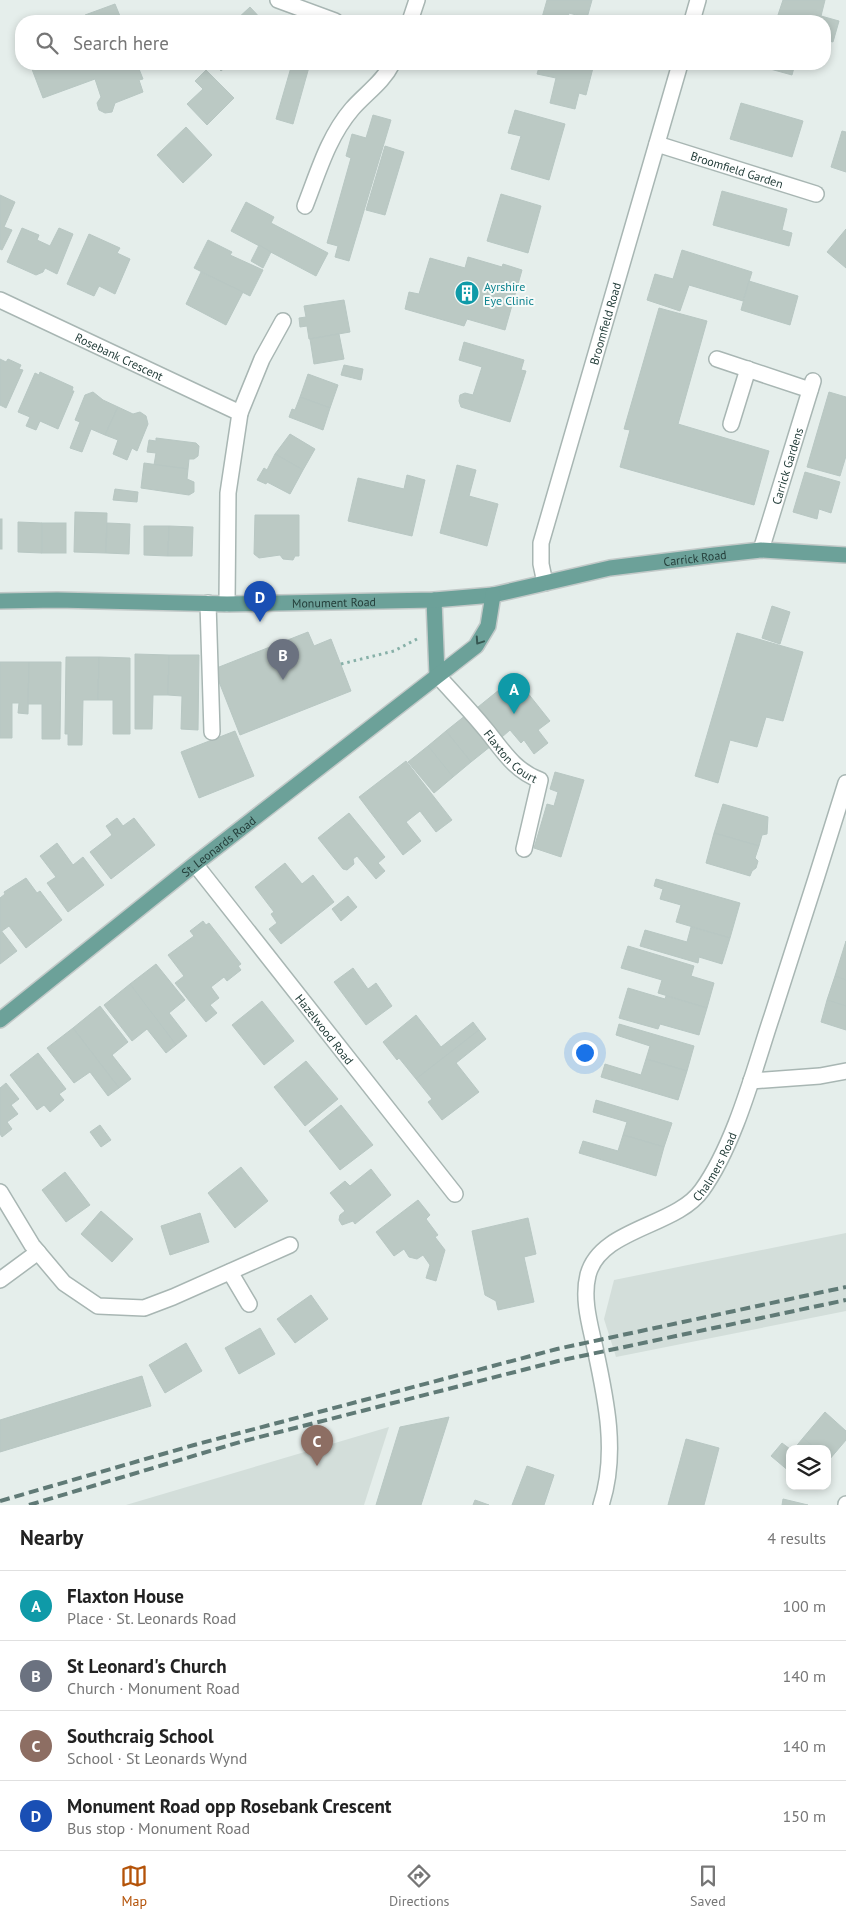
<!DOCTYPE html>
<meta charset="utf-8">
<style>
body{margin:0;font-family:"PT Sans",sans-serif;background:#f6f6f6;color:#222}
.controls{position:absolute;right:15px;bottom:15px;display:grid;overflow:hidden;border-radius:10px;box-shadow:0 2px 8px #0003}
.controls button{width:45px;height:45px;display:grid;place-items:center;padding:0;border:0;border-bottom:1px solid #e0e0e0;background:#fff;color:#222;font:25px sans-serif}
.you{position:absolute;left:584px;top:1052px;width:18px;height:18px;margin:-12px;border:4px solid #fff;border-radius:50%;background:#1a73e8;box-shadow:0 0 0 8px #1a73e833}
.badge{display:grid;place-items:center;width:32px;height:32px;border-radius:50%;background:#b45309;color:#fff;font-size:16px;font-weight:700}
.pin{position:absolute;translate:-50% -41px;filter:drop-shadow(0 1px 2px #0008)}
.pin::after{content:'';position:absolute;top:26px;width:18px;height:15px;background:inherit;clip-path:polygon(0 0,100% 0,50% 100%)}
.list{margin:0;padding:0;list-style:none}
h2{display:flex;justify-content:space-between;align-items:center;height:65px;margin:0;padding:0 20px;font-size:21px}
h2 small{font-size:16px;font-weight:400;color:#767676}
.list li{display:grid;grid-template-columns:32px 1fr auto;gap:15px;align-items:center;box-sizing:border-box;height:70px;padding:0 20px;border-top:1px solid #e0e0e0}
.list b{display:block;font-size:19px;white-space:nowrap}
.list p{margin:0;font-size:16px;white-space:nowrap;color:#767676}
.list em{font-size:16px;font-style:normal;color:#767676}
.icon{flex:none;width:28px;height:28px;fill:none;stroke:currentColor;stroke-width:2;stroke-linecap:round;stroke-linejoin:round}
.map{position:relative;flex:none;width:846px;height:1505px;overflow:hidden}
.search{position:absolute;background:#fff;box-shadow:0 2px 8px #0003;left:15px;right:15px;top:15px;height:55px;display:flex;align-items:center;gap:12px;box-sizing:border-box;padding:0 18px;border-radius:20px;color:#767676;font-size:19px}
.sheet{height:345px;background:#fff}
nav{display:flex;justify-content:space-around;align-items:center;box-sizing:border-box;height:70px;border-top:1px solid #e0e0e0;background:#fff;font-size:14px;color:#767676}
nav a{display:grid;justify-items:center;gap:2px}
nav .on{color:#b45309}
.map>svg:first-child{display:block}
</style>
<div class="map">
<svg width="846" height="1505" viewBox="0 0 846 1505">
<rect width="100%" height="100%" fill="#e5eeeb"/>
<g fill="#d3deda">
<path d="M846,1233V1311L616,1357L604,1319L614,1280Z"/>
<path d="M389,1427L364,1505H126Z"/>
</g>
<g fill="#bbc9c4" stroke="#b8c7c3">
<path d="M547,0H592L587,18L569,13L567,21H541Z"/>
<path d="M783,0H825L821,16L839,21L833,42L825,40V21H776Z"/>
<path d="M115,4L122,21H87L85,15Z"/>
<path d="M250,7L263,21H235Z"/>
<path d="M224,16L228,21H218Z"/>
<path d="M30,64H137L143,79L139,80L143,92L115,103L112,112L105,113L99,110L97,103L101,97L95,79L43,98Z"/>
<path d="M215,64H229L221,71Z"/>
<path d="M292,64L309,67L293,124L276,119Z"/>
<path d="M540,64H594L586,95L579,93L575,109L550,103L556,78L537,74Z"/>
<path d="M764,64H795L792,75L763,67Z"/>
<path d="M206,70L234,98L207,125L187,104L203,89L195,81Z"/>
<path d="M741,103L803,121L792,157L730,139Z"/>
<path d="M515,110L565,124L549,180L511,169L521,136L508,133Z"/>
<path d="M373,115L391,120L349,261L335,257L338,246L327,243L351,158L346,156L352,134L366,138Z"/>
<path d="M186,127L212,155L183,183L157,155Z"/>
<path d="M842,131L846,132V172L831,167Z"/>
<path d="M385,146L404,152L385,215L366,210Z"/>
<path d="M722,191L787,209L782,230L792,233L789,246L713,225Z"/>
<path d="M501,194L541,206L528,253L487,241Z"/>
<path d="M0,195L15,202L4,227L12,230L2,250L0,249Z"/>
<path d="M246,202L274,217L271,223L328,253L316,276L231,231Z"/>
<path d="M22,228L39,235L37,240L50,246L59,228L73,234L57,274L45,268L43,272L36,275L7,262Z"/>
<path d="M846,229V268L827,252Z"/>
<path d="M89,234L120,248L117,253L130,259L115,294L99,286L94,296L67,284Z"/>
<path d="M208,240L232,252L230,255L263,270L250,296L194,268Z"/>
<path d="M259,245L271,252L263,268L251,261Z"/>
<path d="M682,250L752,272L743,301L689,285L680,311L647,300L655,274L673,279Z"/>
<path d="M468,257L502,267L503,264L522,270L505,330L467,319L464,326L405,309L409,292L419,294L430,258L465,268Z"/>
<path d="M201,272L243,292L226,325L186,304Z"/>
<path d="M749,281L798,296L790,325L741,310Z"/>
<path d="M344,300L350,332L309,339L307,326L300,327L299,318L306,317L304,306Z"/>
<path d="M659,308L707,321L678,424L769,451L754,505L620,467L630,430L624,429Z"/>
<path d="M339,334L344,359L314,364L310,339Z"/>
<path d="M464,342L524,360L521,370L526,371L510,422L461,407L459,401L460,395L465,393L473,395L482,367L459,360Z"/>
<path d="M0,359L6,362L8,359L21,365L19,369L23,370L6,408L0,405Z"/>
<path d="M344,365L363,369L361,380L341,375Z"/>
<path d="M40,372L73,387L72,391H74L58,429L40,421L36,430L26,426L30,417L18,412L35,373L39,375Z"/>
<path d="M308,374L338,385L330,408L300,397Z"/>
<path d="M93,392L103,400L118,407L105,435L91,429L82,452L70,448L80,422L75,420L85,395Z"/>
<path d="M829,392L846,397V456L840,476L807,467Z"/>
<path d="M300,397L330,408L323,430L289,417L292,409L295,410Z"/>
<path d="M118,407L133,414L140,412L146,416L148,424L137,451L132,448L127,460L113,454L118,440L105,435Z"/>
<path d="M290,434L315,449L303,470L275,454Z"/>
<path d="M156,438L196,443L199,446L198,456L194,459H189L188,469L154,465L156,453L147,452L149,440L156,441Z"/>
<path d="M275,454L303,470L290,494L267,482L266,484L257,480L264,468L267,470Z"/>
<path d="M144,463L188,469L187,479L194,482V492L189,495L141,488Z"/>
<path d="M457,465L476,470L469,496L498,504L487,546L440,533Z"/>
<path d="M805,472L840,482L831,513L819,509L817,519L793,512Z"/>
<path d="M407,475L425,480L412,536L348,521L358,478L404,489Z"/>
<path d="M115,489L138,492L137,502L113,500Z"/>
<path d="M75,512L107,513L106,553L74,552Z"/>
<path d="M255,515H299V556H295L293,560L283,559L280,555L259,558L254,554Z"/>
<rect x="0" y="519" width="2" height="30"/>
<path d="M18,522L42,523V553L18,552Z"/>
<rect x="42" y="523" width="24" height="30"/>
<path d="M107,523L130,524L129,554L106,553Z"/>
<path d="M144,526H169L168,556L144,555Z"/>
<path d="M169,526L193,527L192,556H168Z"/>
<path d="M772,606L790,612L780,644L762,638Z"/>
<path d="M308,632L314,646L331,639L351,691L240,735L214,669Z"/>
<path d="M737,633L803,652L783,721L766,717L757,747L730,740L718,783L695,776Z"/>
<path d="M135,654L169,655L168,695H153L152,729H135Z"/>
<path d="M169,655H199L198,730L181,729L182,696L168,695Z"/>
<path d="M66,657H99L98,700H83L82,745H68V734H65Z"/>
<path d="M99,657L130,658V734H113V700H98Z"/>
<path d="M0,662H29L28,714L18,713L19,703H12V738H0Z"/>
<path d="M29,662H61L60,739H42V704H28Z"/>
<path d="M515,677L550,721L538,730L548,743L534,754L524,740L521,743L510,730L502,737L478,707Z"/>
<path d="M466,715L491,746L471,762L446,731Z"/>
<path d="M235,731L254,776L199,798L181,752Z"/>
<path d="M446,731L471,762L453,777L428,746Z"/>
<path d="M428,746L453,777L434,793L408,762Z"/>
<path d="M406,761L452,820L436,832L420,811L406,822L421,841L403,855L359,797Z"/>
<path d="M555,772L584,780L561,857L534,848L547,804L554,806L558,792L550,789Z"/>
<path d="M723,804L768,817L767,834L762,835L759,846L714,833Z"/>
<path d="M349,813L385,857L378,863L385,871L376,879L357,856L353,859L354,864L347,870L343,869L318,838Z"/>
<path d="M117,818L123,826L134,818L155,845L111,879L90,852L112,835L106,826Z"/>
<path d="M714,833L759,846L755,858L758,861L756,868L752,871L750,876L706,863Z"/>
<path d="M57,843L73,865L83,857L104,885L68,912L47,883L56,877L40,856Z"/>
<path d="M285,863L302,884L313,875L334,902L281,944L269,929L277,923L271,914L274,912L255,887Z"/>
<path d="M26,878L37,893L40,891L62,920L26,948L9,926L2,931L0,928V898L5,894L4,892Z"/>
<path d="M656,879L740,903L730,938L676,922L681,905L660,899L663,889L654,886Z"/>
<path d="M348,896L357,907L341,921L332,909Z"/>
<path d="M203,921L206,925L209,923L241,964L238,966L241,970L227,981L224,977L211,987L219,998L210,1005L217,1013L206,1022L175,983L184,976L168,955L194,936L190,931Z"/>
<path d="M691,927L730,938L722,964L699,957L698,963L640,946L645,930L687,942Z"/>
<path d="M0,929L17,951L0,964Z"/>
<path d="M846,941V980L835,976Z"/>
<path d="M628,946L694,966L691,976L714,983L707,1008L658,993L662,980L621,968Z"/>
<path d="M156,964L185,1000L169,1013L187,1036L176,1045L130,984Z"/>
<path d="M353,968L368,989L376,983L392,1006L366,1025L334,982Z"/>
<path d="M835,976L846,980V1006L827,1000Z"/>
<path d="M130,984L176,1045L166,1053L147,1029L132,1041L104,1005Z"/>
<path d="M628,988L665,999L666,996L707,1008L699,1035L660,1024L658,1029L619,1018Z"/>
<path d="M827,1000L846,1006V1030L821,1022Z"/>
<path d="M262,1001L294,1041L264,1065L232,1025Z"/>
<path d="M100,1006L128,1042L112,1055L131,1079L119,1088L73,1028Z"/>
<path d="M416,1015L441,1047L473,1022L479,1030L416,1079L399,1058L397,1060L383,1042Z"/>
<path d="M619,1024L694,1046L687,1071L646,1059L650,1046L616,1035Z"/>
<path d="M73,1028L119,1088L108,1096L90,1072L74,1083L47,1048Z"/>
<path d="M479,1030L486,1039L456,1063L479,1092L442,1120L428,1102L432,1099L416,1079Z"/>
<path d="M38,1053L66,1089L59,1094L64,1100L50,1112L44,1105L37,1110L10,1075Z"/>
<path d="M646,1059L687,1071L678,1100L601,1077L605,1064L641,1075Z"/>
<path d="M306,1061L338,1099L305,1126L274,1087Z"/>
<path d="M6,1083L19,1099L11,1105L18,1114L7,1122L12,1129L2,1137L0,1134V1088Z"/>
<path d="M596,1100L672,1123L664,1147L623,1135L627,1122L593,1112Z"/>
<path d="M341,1105L373,1145L340,1170L309,1131Z"/>
<path d="M100,1125L111,1140L101,1147L90,1132Z"/>
<path d="M623,1135L664,1147L656,1176L579,1153L583,1141L618,1151Z"/>
<path d="M241,1167L268,1201L235,1228L208,1193Z"/>
<path d="M371,1169L391,1195L355,1224L353,1221L342,1225L339,1220L340,1215L345,1211L330,1193L345,1181L350,1186Z"/>
<path d="M65,1172L90,1205L66,1222L42,1190Z"/>
<path d="M418,1200L430,1215L426,1219L438,1235L435,1237L445,1250L436,1281L426,1278L430,1265L423,1255L417,1259L409,1257L404,1249L394,1256L376,1232Z"/>
<path d="M101,1211L133,1239L112,1262L81,1234Z"/>
<path d="M200,1213L209,1242L170,1255L161,1226Z"/>
<path d="M528,1218L536,1254L524,1257L534,1302L498,1310L496,1301L485,1295L472,1231Z"/>
<path d="M311,1295L328,1319L295,1343L277,1319Z"/>
<path d="M260,1328L275,1354L239,1374L225,1348Z"/>
<path d="M186,1343L202,1371L165,1393L149,1365Z"/>
<path d="M142,1376L151,1406L0,1452V1420Z"/>
<path d="M825,1412L846,1431V1440L829,1460L827,1449H816L803,1438Z"/>
<path d="M449,1417L421,1505H376L400,1427Z"/>
<path d="M803,1438L816,1449H794Z"/>
<path d="M686,1439L719,1448L704,1505H668Z"/>
<path d="M782,1443L790,1449V1472L771,1456Z"/>
<path d="M527,1466L554,1475L544,1505H512Z"/>
<path d="M783,1499L808,1505H782Z"/>
<path d="M475,1500L489,1505H473Z"/>
</g>
<g fill="none" stroke-linecap="round" stroke-linejoin="round">
<defs>
<g id="minor">
<path d="M278,0L335,21"/>
<path d="M410,21L417,0"/>
<path d="M692,21L698,0"/>
<path id="s1" d="M657,144L816,194"/>
<path d="M305,206C318,173 328,137 352,109C365,94 383,82 392,64"/>
<path id="s2" d="M0,300L240,413L228,493L227,604"/>
<path d="M717,359L810,390"/>
<path d="M240,413L262,359L283,321"/>
<path d="M731,424L748,369"/>
<path id="s3" d="M761,550L813,381"/>
<path id="s4" d="M545,583L541,564V543L680,64"/>
<path d="M208,603L212,732"/>
<path id="s5" d="M437,675C454,694 471,711 487,731C503,751 515,771 540,780L524,849"/>
<path id="s6" d="M195,864L455,1194"/>
<path d="M751,1081L820,1076L846,1071"/>
<path d="M0,1192L32,1245L64,1283L98,1306L144,1308L173,1297L290,1245"/>
<path d="M230,1272L249,1304"/>
<path d="M0,1280L38,1252"/>
<path id="s7" d="M601,1505C618,1454 606,1399 595,1348C590,1325 582,1299 588,1275C600,1228 676,1227 702,1190C735,1144 754,1070 772,1016C797,938 822,861 846,783"/>
<path d="M846,1505V1504"/>
</g>
<g id="major">
<path d="M434,600L437,675"/>
<path id="s8" d="M0,601L57,600L227,604L434,600L493,595L610,568L715,555L761,550L846,555"/>
<path id="s9" d="M0,1020L195,864L476,646L488,626L493,595"/>
</g>
</defs>
<use href="#minor" stroke="#a8b6b3" stroke-width="18"/>
<use href="#major" stroke="#c2c9c8" stroke-width="18"/>
<path stroke="#87b0a8" stroke-width="3" stroke-dasharray="2.5 4" stroke-linecap="butt" d="M341,664L394,651L417,639"/>
<use href="#minor" stroke="#fff" stroke-width="15"/>
<use href="#major" stroke="#6ca199" stroke-width="15"/>
<g stroke="#607a76" stroke-width="4" stroke-dasharray="10 5" stroke-linecap="butt">
<path d="M0,1501L194,1445L557,1349L846,1287"/>
<path d="M29,1505L240,1442L558,1361L846,1300"/>
</g>
</g>
<defs><path id="oneway-chevron" d="M-2-3.5L2.5 0L-2 3.5" fill="none" stroke-width="1.6" stroke-linecap="round" stroke-linejoin="round" transform="scale(1.25)"/></defs>
<use stroke="#375852" href="#oneway-chevron" transform="translate(479 641) rotate(124)"/>
<defs>
<symbol id="building-disc" viewBox="-11 -11 22 22"><circle r="9.5" fill="#0f9aa8" stroke="#f6faf8"/><path d="M-4-6H4V6H1V3H-1V6H-4ZM-2.5-4.3h1.7v1.8h-1.7ZM.8-4.3h1.7v1.8H.8ZM-2.5-1h1.7V.8h-1.7ZM.8-1h1.7V.8H.8Z" fill="#fff"/></symbol>
</defs>
<g fill-rule="evenodd">
<use href="#building-disc" x="453" y="279" width="28" height="28"/>
</g>
<g text-anchor="middle" dominant-baseline="central" stroke-width="4" stroke-linejoin="round" paint-order="stroke">
<g font-size="12" fill="#253f3b" stroke="#f6faf8">
<text stroke="none"><textPath href="#s1" startOffset="84">Broomfield Garden</textPath></text>
<text stroke="none"><textPath href="#s4" startOffset="269">Broomfield Road</textPath></text>
<text stroke="none"><textPath href="#s2" startOffset="132">Rosebank Crescent</textPath></text>
<text stroke="none"><textPath href="#s3" startOffset="88">Carrick Gardens</textPath></text>
<text stroke="none"><textPath href="#s8" startOffset="699">Carrick Road</textPath></text>
<text stroke="none"><textPath href="#s8" startOffset="334">Monument Road</textPath></text>
<text stroke="none"><textPath href="#s5" startOffset="110">Flaxton Court</textPath></text>
<text stroke="none"><textPath href="#s9" startOffset="279">St. Leonards Road</textPath></text>
<text stroke="none"><textPath href="#s6" startOffset="210">Hazelwood Road</textPath></text>
<text stroke="none"><textPath href="#s7" startOffset="406">Chalmers Road</textPath></text>
</g>
<g font-size="12" fill="#0d838f" stroke="#f6faf8" text-anchor="start">
<text x="484" y="286">Ayrshire<tspan x="484" dy="14">Eye Clinic</tspan></text>
</g>
</g>
</svg>
<div class="controls">
<button><svg class="icon" aria-label="layers" viewBox="0 0 24 24"><path d="M12 4l9 5-9 5-9-5zM3 14l9 5 9-5"/></svg></button>
</div>
<div class="you"></div>
<div class="pin badge" style="left:514px;top:714px;background:#0f9aa8">A</div>
<div class="pin badge" style="left:283px;top:680px;background:#6b7280">B</div>
<div class="pin badge" style="left:317px;top:1466px;background:#8d6e63">C</div>
<div class="pin badge" style="left:260px;top:622px;background:#1a4fb4">D</div>
<div class="search"><svg class="icon" aria-label="search" viewBox="0 0 24 24"><circle cx="10" cy="10" r="6"/><path d="M15 15l6 6"/></svg>Search here</div>
</div>
<section class="sheet">
<h2>Nearby<small>4 results</small></h2>
<ul class="list">
<li><span class="badge" style="background:#0f9aa8">A</span><div><b>Flaxton House</b><p>Place · St. Leonards Road</p></div><em>100 m</em></li>
<li><span class="badge" style="background:#6b7280">B</span><div><b>St Leonard's Church</b><p>Church · Monument Road</p></div><em>140 m</em></li>
<li><span class="badge" style="background:#8d6e63">C</span><div><b>Southcraig School</b><p>School · St Leonards Wynd</p></div><em>140 m</em></li>
<li><span class="badge" style="background:#1a4fb4">D</span><div><b>Monument Road opp Rosebank Crescent</b><p>Bus stop · Monument Road</p></div><em>150 m</em></li>
</ul>
</section>
<nav>
<a class="on"><svg class="icon" aria-label="map" viewBox="0 0 24 24"><path d="M3 6l6-2 6 2 6-2v14l-6 2-6-2-6 2zM9 4v14M15 6v14"/></svg>Map</a>
<a><svg class="icon" aria-label="directions" viewBox="0 0 24 24"><path d="M12 3l9 9-9 9-9-9zM9 14v-3h6M13 9l2 2-2 2"/></svg>Directions</a>
<a><svg class="icon" aria-label="saved" viewBox="0 0 24 24"><path d="M7 4h10v16l-5-4-5 4z"/></svg>Saved</a>
</nav>
